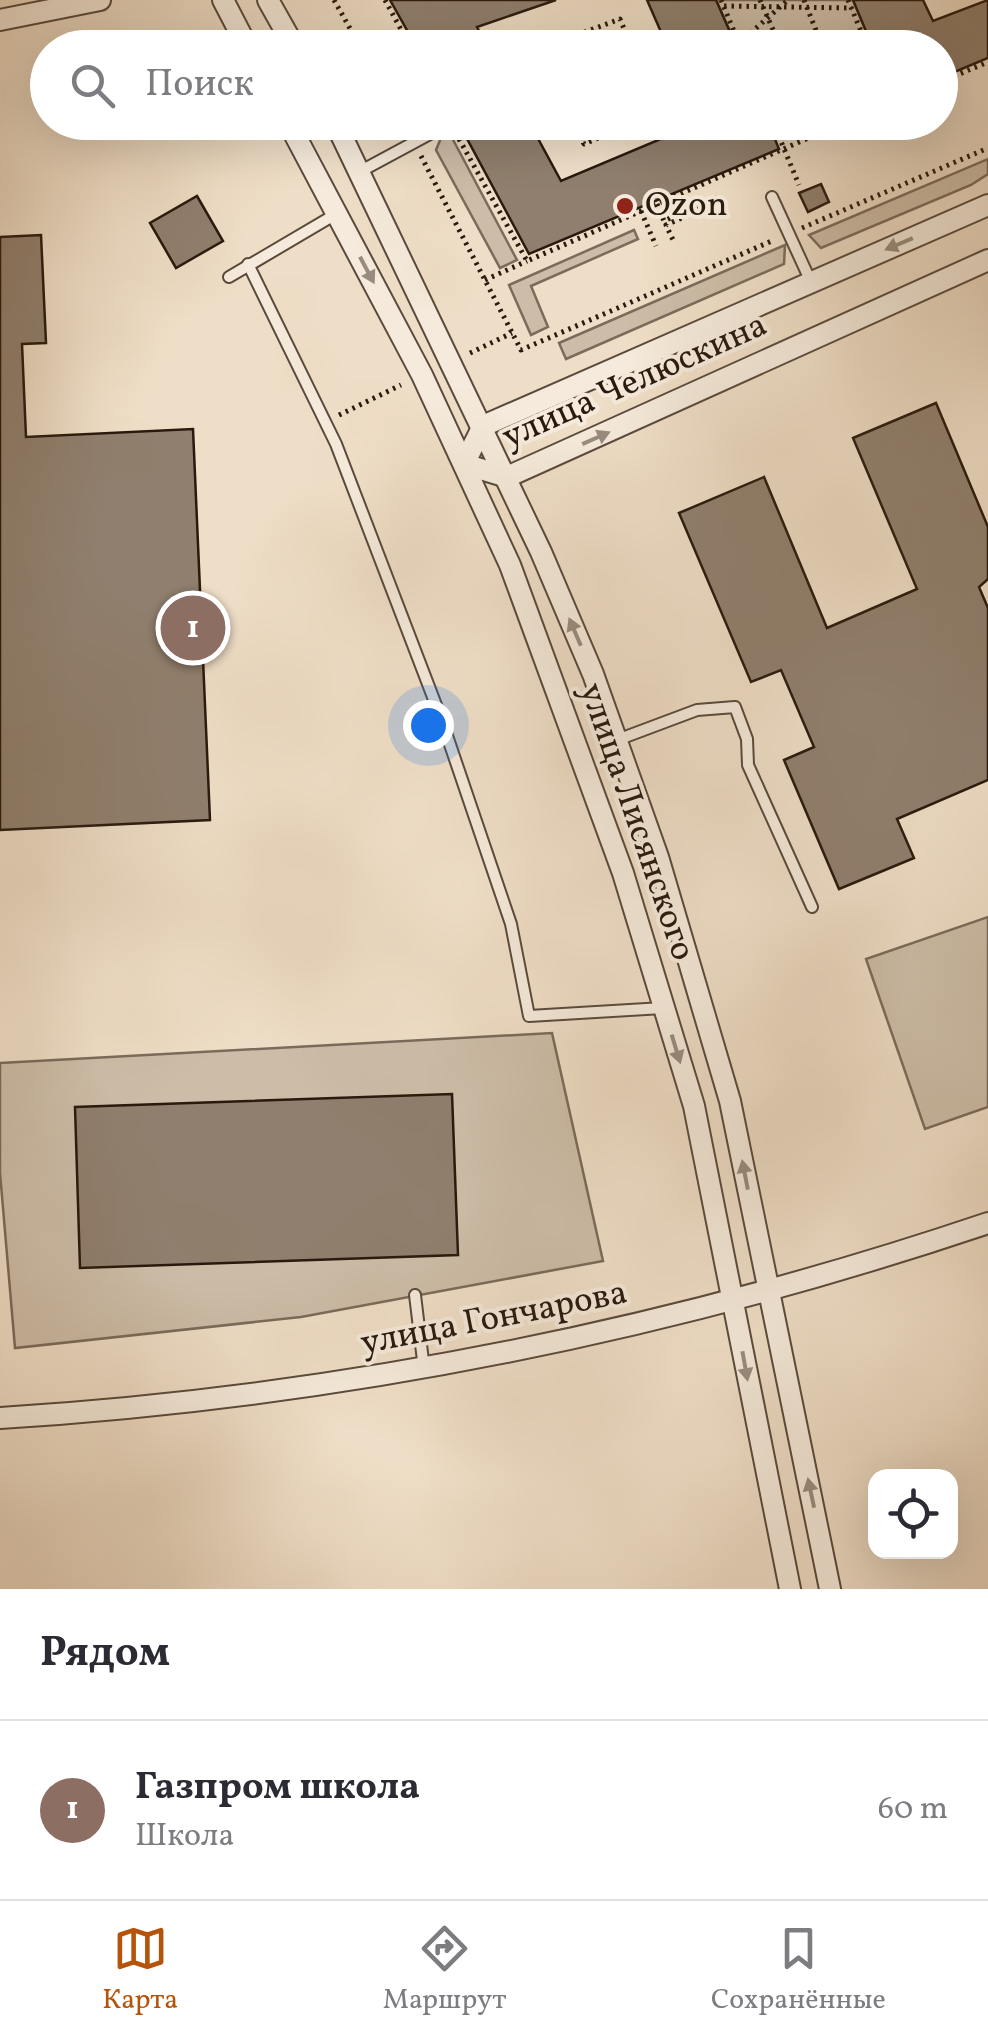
<!DOCTYPE html>
<html lang="ru">
<meta charset="utf-8">
<style>
body{margin:0;font-family:Vollkorn,serif;background:#f2f2f3;color:#2b2b33}
.controls{position:absolute;right:30px;bottom:30px;display:grid;overflow:hidden;border-radius:20px;box-shadow:0 10px 40px #0002}
.controls button{width:90px;height:90px;display:grid;place-items:center;padding:0;border:0;border-bottom:2px solid #e1e1e2;background:#fff;color:#2b2b33;font:50px sans-serif}
.you{position:absolute;left:428px;top:725px;width:35px;height:35px;margin:-25px;border:8px solid #fff;border-radius:50%;background:#1a73e8;box-shadow:0 0 0 15px #1a73e833}
.badge{display:grid;place-items:center;width:65px;height:65px;border-radius:50%;background:#b45309;color:#fff;font-size:32px;font-weight:700}
.pin{position:absolute;translate:-50% -50%;border:5px solid #fff;box-shadow:0 2px 10px #0006}
.list{margin:0;padding:0;list-style:none}
h2{display:flex;justify-content:space-between;align-items:center;height:130px;margin:0;padding:0 40px;font-size:42px}
h2 small{font-size:32px;font-weight:400;color:#7c7c81}
.list li{display:grid;grid-template-columns:65px 1fr auto;gap:30px;align-items:center;box-sizing:border-box;height:180px;padding:0 40px;border-top:2px solid #e1e1e2}
.list b{display:block;font-size:38px;white-space:nowrap}
.list p{margin:0;font-size:32px;white-space:nowrap;color:#7c7c81}
.list em{font-size:32px;font-style:normal;color:#7c7c81}
.icon{flex:none;width:55px;height:55px;fill:none;stroke:currentColor;stroke-width:2;stroke-linecap:round;stroke-linejoin:round}
.map{position:relative;flex:none;width:988px;height:1589px;overflow:hidden}
.search{position:absolute;background:#fff;box-shadow:0 10px 40px #0002;left:30px;right:30px;top:30px;height:110px;display:flex;align-items:center;gap:25px;box-sizing:border-box;padding:0 35px;border-radius:55px;color:#7c7c81;font-size:38px}
.sheet{height:310px;background:#fff}
nav{display:flex;justify-content:space-around;align-items:center;box-sizing:border-box;height:140px;border-top:2px solid #e1e1e2;background:#fff;font-size:28px;color:#7c7c81}
nav a{display:grid;justify-items:center;gap:5px}
nav .on{color:#b45309}
.map>svg:first-child{display:block}
</style>
<div class="map">
<svg width="988" height="1589" viewBox="0 0 988 1589">
<rect width="100%" height="100%" fill="#efdec7"/>
<filter id="stains"><feTurbulence type="fractalNoise" baseFrequency=".002" numOctaves="4"/><feColorMatrix values="0 0 0 0 .2 0 0 0 0 .09 0 0 0 0 .02 0 0 0 .5 -.17"/></filter>
<radialGradient id="worn" r=".72"><stop offset=".6" stop-color="#630" stop-opacity="0"/><stop offset="1" stop-color="#630" stop-opacity=".3"/></radialGradient>
<g fill="#cdbda8" stroke="#7b6b5b" stroke-width="2.5">
<path d="M716,0H853L873,47H737Z"/>
<path d="M450,134L517,260L500,268L436,150L441,138Z"/>
<path d="M988,159V174L971,185L821,248L809,235Z"/>
<path d="M634,230L638,239L531,286L548,327L531,335L509,285Z"/>
<path d="M785,245L784,264L566,359L559,343Z"/>
<path d="M988,917V1107L925,1129L866,959Z"/>
<path d="M552,1033L603,1261L301,1317L15,1348L0,1173V1063Z"/>
</g>
<g fill="#907f6e" stroke="#29190e" stroke-width="2.5">
<path d="M390,0H556L477,27L488,48H417Z"/>
<path d="M647,0H716L737,48H668Z"/>
<path d="M853,0H923L933,21L988,0V58L940,78V48H873Z"/>
<path d="M458,122H529L561,181L701,122H768L779,149L529,254Z"/>
<path d="M821,184L829,202L808,212L799,193Z"/>
<path d="M197,196L223,241L176,268L150,223Z"/>
<path d="M41,235L46,343L22,344L26,437L193,429L210,820L0,830V237Z"/>
<path d="M936,403L988,527V579L979,587L988,608V780L897,819L914,858L839,889L784,760L814,747L781,670L751,682L679,513L764,477L827,628L917,589L853,438Z"/>
<path d="M452,1094L458,1255L80,1268L75,1107Z"/>
</g>
<g fill="none" stroke-linecap="round" stroke-linejoin="round">
<defs>
<g id="lane">
<path d="M361,171L452,122"/>
<path d="M772,197L811,282"/>
<path d="M248,264L336,444L441,718L511,924L529,1016L663,1008"/>
<path d="M229,277L336,214"/>
<path d="M617,740L697,710L735,707L747,739L748,765L812,907"/>
<path d="M415,1295L424,1369"/>
</g>
<g id="street">
<path d="M223,0L248,48"/>
<path d="M268,0L295,48"/>
<path d="M0,20L100,0"/>
<path d="M288,122L422,375L510,565L623,873L694,1106L790,1589"/>
<path d="M335,122L541,552L593,674L658,857L730,1101L830,1589"/>
<path d="M464,464L483,426L988,205"/>
<path d="M464,464L507,477L988,260"/>
<path d="M0,1418C337,1397 668,1331 988,1223"/>
</g>
</defs>
<use href="#lane" stroke="#5a4a3c" stroke-width="14"/>
<use href="#street" stroke="#5a4a3c" stroke-width="24"/>
<g stroke="#29190e" stroke-width="5" stroke-dasharray="2.5 5" stroke-linecap="butt">
<path d="M334,0L361,48"/>
<path d="M385,0L411,48"/>
<path d="M721,0L741,48"/>
<path d="M760,0L781,48"/>
<path d="M804,0L823,48"/>
<path d="M848,0L868,48"/>
<path d="M724,6L852,8"/>
<path d="M739,43L788,0"/>
<path d="M542,48L620,19L632,48"/>
<path d="M852,48L864,37"/>
<path d="M940,82L988,62"/>
<path d="M573,122L584,144L635,122"/>
<path d="M773,122L799,185"/>
<path d="M900,122L906,138"/>
<path d="M459,139L527,261L845,122"/>
<path d="M421,156L521,350L774,240"/>
<path d="M657,204L664,221L716,198L718,202L666,225L673,240"/>
<path d="M641,211L656,246"/>
<path d="M802,228L988,148"/>
<path d="M485,280L527,261"/>
<path d="M470,353L512,333"/>
<path d="M339,415L401,385"/>
</g>
<use href="#lane" stroke="#f5eadb" stroke-width="10"/>
<use href="#street" stroke="#f5eadb" stroke-width="20"/>
</g>
<defs><path id="oneway-solid" d="M-6-.8H1V-3.2L6.5 0L1 3.2V.8H-6Z" transform="scale(2.5)"/></defs>
<g fill="#998c7f">
<use href="#oneway-solid" transform="translate(899 244) rotate(157)"/>
<use href="#oneway-solid" transform="translate(367 270) rotate(62)"/>
<use href="#oneway-solid" transform="translate(596 438) rotate(-24)"/>
<use href="#oneway-solid" transform="translate(575 632) rotate(-113)"/>
<use href="#oneway-solid" transform="translate(676 1049) rotate(73)"/>
<use href="#oneway-solid" transform="translate(745 1175) rotate(-101)"/>
<use href="#oneway-solid" transform="translate(745 1366) rotate(80)"/>
<use href="#oneway-solid" transform="translate(811 1493) rotate(-102)"/>
</g>
<circle fill="#8f2418" stroke="#f5eadb" stroke-width="4" cx="625" cy="206" r="10"/>
<g text-anchor="middle" dominant-baseline="central" stroke-width="8" stroke-linejoin="round" paint-order="stroke">
<g font-size="35" fill="#29190e" stroke="#f5eadb" text-anchor="start">
<text x="645" y="206">Ozon</text>
</g>
<g font-size="35" fill="#29190e" stroke="#f5eadb">
<text transform="translate(635 382) rotate(-24)">улица Челюскина</text>
<text transform="translate(636 822) rotate(71)">улица Лисянского</text>
<text transform="translate(494 1319) rotate(-11)">улица Гончарова</text>
</g>
</g>
<rect width="100%" height="100%" filter="url(#stains)"/>
<rect width="100%" height="100%" fill="url(#worn)"/>
</svg>
<div class="controls">
<button><svg class="icon" aria-label="locate" viewBox="0 0 24 24"><circle cx="12" cy="12" r="6"/><path d="M12 2v4M12 18v4M2 12h4M18 12h4"/></svg></button>
</div>
<div class="you"></div>
<div class="pin badge" style="left:193px;top:628px;background:#8d6e63">1</div>
<div class="search"><svg class="icon" aria-label="search" viewBox="0 0 24 24"><circle cx="10" cy="10" r="6"/><path d="M15 15l6 6"/></svg>Поиск</div>
</div>
<section class="sheet">
<h2>Рядом<small></small></h2>
<ul class="list">
<li><span class="badge" style="background:#8d6e63">1</span><div><b>Газпром школа</b><p>Школа</p></div><em>60 m</em></li>
</ul>
</section>
<nav>
<a class="on"><svg class="icon" aria-label="map" viewBox="0 0 24 24"><path d="M3 6l6-2 6 2 6-2v14l-6 2-6-2-6 2zM9 4v14M15 6v14"/></svg>Карта</a>
<a><svg class="icon" aria-label="directions" viewBox="0 0 24 24"><path d="M12 3l9 9-9 9-9-9zM9 14v-3h6M13 9l2 2-2 2"/></svg>Маршрут</a>
<a><svg class="icon" aria-label="saved" viewBox="0 0 24 24"><path d="M7 4h10v16l-5-4-5 4z"/></svg>Сохранённые</a>
</nav>
